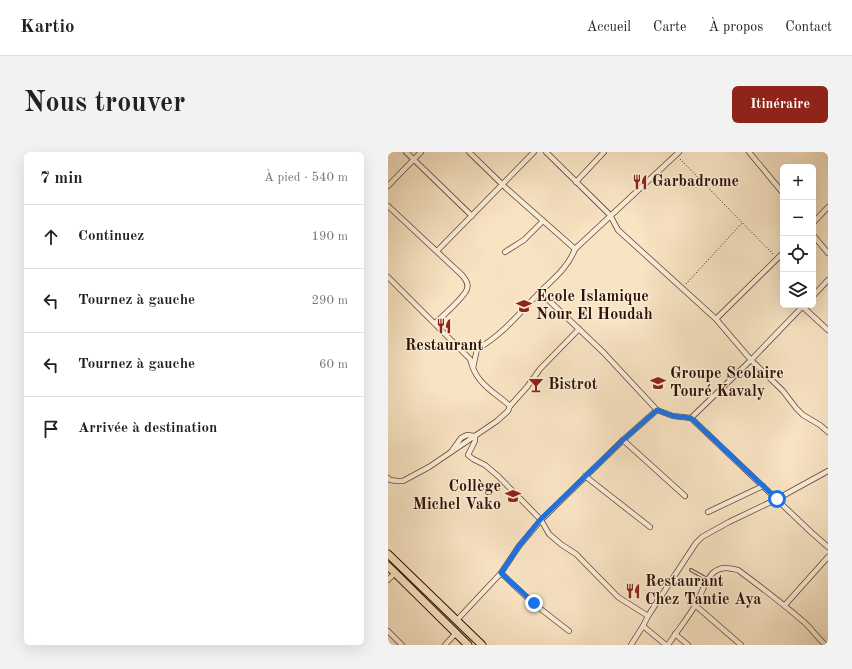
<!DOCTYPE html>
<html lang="fr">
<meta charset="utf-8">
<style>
body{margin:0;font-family:"Old Standard TT",serif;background:#f2f2f2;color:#222}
.controls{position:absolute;right:12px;top:12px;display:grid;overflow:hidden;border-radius:6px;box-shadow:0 4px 16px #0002}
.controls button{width:36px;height:36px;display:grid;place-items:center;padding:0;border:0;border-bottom:1px solid #e0e0e0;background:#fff;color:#222;font:20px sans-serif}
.stop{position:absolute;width:12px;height:12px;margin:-9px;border:3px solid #1a73e8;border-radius:50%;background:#fff}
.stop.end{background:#1a73e8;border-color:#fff;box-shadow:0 1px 4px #0008}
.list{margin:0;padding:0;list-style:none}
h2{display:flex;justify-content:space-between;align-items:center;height:52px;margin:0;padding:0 16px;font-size:17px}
h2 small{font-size:13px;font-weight:400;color:#767676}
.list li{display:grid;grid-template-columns:26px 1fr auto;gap:12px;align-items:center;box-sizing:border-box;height:64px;padding:0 16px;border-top:1px solid #e0e0e0}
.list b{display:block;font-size:15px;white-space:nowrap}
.list em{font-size:13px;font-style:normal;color:#767676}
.icon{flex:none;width:22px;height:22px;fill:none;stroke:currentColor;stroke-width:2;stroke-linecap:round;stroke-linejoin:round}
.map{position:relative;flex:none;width:440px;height:493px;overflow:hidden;border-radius:6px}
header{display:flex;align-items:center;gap:24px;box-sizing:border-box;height:56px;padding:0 20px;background:#fff;border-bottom:1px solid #e0e0e0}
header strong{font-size:19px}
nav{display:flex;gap:22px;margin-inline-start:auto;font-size:14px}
.intro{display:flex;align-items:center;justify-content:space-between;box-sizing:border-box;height:96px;padding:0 24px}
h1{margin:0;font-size:28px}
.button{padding:10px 18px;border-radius:6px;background:#8f2418;color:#fff;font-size:14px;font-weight:700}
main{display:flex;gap:24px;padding:0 24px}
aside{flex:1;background:#fff;border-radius:6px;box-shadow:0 4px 16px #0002}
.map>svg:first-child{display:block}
</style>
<header>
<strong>Kartio</strong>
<nav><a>Accueil</a><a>Carte</a><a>À propos</a><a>Contact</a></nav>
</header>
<div class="intro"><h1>Nous trouver</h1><a class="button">Itinéraire</a></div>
<main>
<aside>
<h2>7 min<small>À pied · 540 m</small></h2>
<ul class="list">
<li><svg class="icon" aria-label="ahead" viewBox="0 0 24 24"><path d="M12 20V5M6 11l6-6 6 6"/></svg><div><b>Continuez</b></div><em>190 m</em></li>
<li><svg class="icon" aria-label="left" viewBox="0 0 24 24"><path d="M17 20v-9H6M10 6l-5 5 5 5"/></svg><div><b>Tournez à gauche</b></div><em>290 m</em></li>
<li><svg class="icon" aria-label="left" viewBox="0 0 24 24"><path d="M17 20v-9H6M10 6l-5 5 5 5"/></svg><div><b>Tournez à gauche</b></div><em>60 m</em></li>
<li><svg class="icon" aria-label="arrive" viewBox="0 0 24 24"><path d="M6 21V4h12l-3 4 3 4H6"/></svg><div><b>Arrivée à destination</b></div></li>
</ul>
</aside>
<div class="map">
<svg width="440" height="493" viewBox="0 0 440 493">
<rect width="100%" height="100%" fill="#f8e3c3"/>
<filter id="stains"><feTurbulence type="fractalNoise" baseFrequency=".005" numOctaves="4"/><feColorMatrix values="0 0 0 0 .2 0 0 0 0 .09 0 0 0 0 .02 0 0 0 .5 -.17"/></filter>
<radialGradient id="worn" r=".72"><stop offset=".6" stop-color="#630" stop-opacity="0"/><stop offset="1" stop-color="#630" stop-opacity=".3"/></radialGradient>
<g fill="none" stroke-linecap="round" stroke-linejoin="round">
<defs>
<path id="service" d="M303,418L319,427"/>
<g id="minor">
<path d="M18,0L84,64"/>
<path d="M81,0L118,36L187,97"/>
<path d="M158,0L222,63L230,78L328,167L363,208L395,239L408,256L415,263L432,273L440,280"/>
<path d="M361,0L395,41"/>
<path d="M188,30L216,0"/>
<path d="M0,34L33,0"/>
<path d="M0,54L74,123C77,127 81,131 79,137C77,144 54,165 47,171"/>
<path d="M425,71L440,55"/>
<path d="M425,83L440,101"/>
<path d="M49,99L146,0"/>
<path d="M117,100L136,88L155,69"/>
<path d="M0,125L82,207L85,216L89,197C113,184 131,162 150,142C164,128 180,116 187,97L291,0"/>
<path d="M152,140L215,200L269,258"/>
<path d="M425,144L440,128"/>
<path d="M415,155L440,178"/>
<path d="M328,167L395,101"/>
<path d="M122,254L139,235L152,217L191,177"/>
<path d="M303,266L363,208L416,153"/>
<path d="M235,288L297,344"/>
<path d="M63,300L73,286L79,283L87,284V289L80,303L85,307L97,313L110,324L153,368L161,382L174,393L188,402L230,445L260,464"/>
<path d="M197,324L262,375"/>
<path d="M0,326L2,328L9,329H15L41,315L109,269L120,259L122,254C109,242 92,234 85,216"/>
<path d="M320,360L375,334"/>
<path d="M113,421L145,451L181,479"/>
<path d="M0,428L7,421"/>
<path d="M307,453L353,493"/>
<path d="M397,453L440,405"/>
<path d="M69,468L113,421L131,394L153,368L235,288L269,258L285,264L303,266L424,381L440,395"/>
<path d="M255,474L278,493"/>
<path d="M0,479L14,493"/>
<path d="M287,482L300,493"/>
<path d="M57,493L68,481"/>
<path d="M243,493L255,474L260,464L308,391L314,385L341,370L389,347L440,319"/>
<path d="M280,493C289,479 300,466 308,452C313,443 318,426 326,420C334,414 341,416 350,418C373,435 395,452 416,470C424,477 429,486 438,493"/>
</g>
<g id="primary">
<path d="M0,402L94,493"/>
<path d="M0,414L80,493"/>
</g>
</defs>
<use href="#service" stroke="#614635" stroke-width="4"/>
<use href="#minor" stroke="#614635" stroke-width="6"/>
<use href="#primary" stroke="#2f1106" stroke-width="9"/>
<g stroke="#2f1106" stroke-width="1" stroke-dasharray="1 2" stroke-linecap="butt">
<path d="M292,7L386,103"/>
<path d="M298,132L354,71"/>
</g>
<use href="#service" stroke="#faedd8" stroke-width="2"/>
<use href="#minor" stroke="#faedd8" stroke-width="4.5"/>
<use href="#primary" stroke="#f8e3c3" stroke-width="7"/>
</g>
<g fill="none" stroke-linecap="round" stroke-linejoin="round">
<path stroke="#1a73e8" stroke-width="5" d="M146,451L113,421L131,394L152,368L235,288L269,258L285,264L303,266L389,347"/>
</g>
<defs>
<symbol id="restaurant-bare" viewBox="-9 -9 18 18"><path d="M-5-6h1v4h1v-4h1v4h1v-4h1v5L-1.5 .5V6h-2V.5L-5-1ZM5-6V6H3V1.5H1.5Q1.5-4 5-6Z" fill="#8f2418" stroke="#faedd8" stroke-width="2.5" paint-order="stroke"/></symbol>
<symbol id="school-bare" viewBox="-9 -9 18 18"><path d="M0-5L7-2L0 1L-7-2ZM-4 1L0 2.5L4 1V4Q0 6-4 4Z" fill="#8f2418" stroke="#faedd8" stroke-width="2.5" paint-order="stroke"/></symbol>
<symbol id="bar-bare" viewBox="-9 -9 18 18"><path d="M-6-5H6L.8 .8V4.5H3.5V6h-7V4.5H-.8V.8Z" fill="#8f2418" stroke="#faedd8" stroke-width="2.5" paint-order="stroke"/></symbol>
</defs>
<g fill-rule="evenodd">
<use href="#restaurant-bare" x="241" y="19" width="22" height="22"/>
<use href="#school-bare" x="125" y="143" width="22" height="22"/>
<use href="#restaurant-bare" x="45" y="163" width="22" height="22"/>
<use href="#school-bare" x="259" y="220" width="22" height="22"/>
<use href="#bar-bare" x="137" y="222" width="22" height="22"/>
<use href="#school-bare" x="114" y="333" width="22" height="22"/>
<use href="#restaurant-bare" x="234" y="428" width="22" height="22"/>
</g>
<g text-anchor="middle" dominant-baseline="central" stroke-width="3" stroke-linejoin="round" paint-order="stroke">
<g font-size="16" font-weight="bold" fill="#2f1106" stroke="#faedd8" text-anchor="start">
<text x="264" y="30">Garbadrome</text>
<text x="148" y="145">Ecole Islamique<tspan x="148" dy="18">Nour El Houdah</tspan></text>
<text x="56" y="194" text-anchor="middle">Restaurant</text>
<text x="282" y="222">Groupe Scolaire<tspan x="282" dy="18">Touré Kavaly</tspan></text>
<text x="160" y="233">Bistrot</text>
<text x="113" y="335" text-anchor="end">Collège<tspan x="113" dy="18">Michel Vako</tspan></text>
<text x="257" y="430">Restaurant<tspan x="257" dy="18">Chez Tantie Aya</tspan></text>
</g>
</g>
<rect width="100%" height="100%" filter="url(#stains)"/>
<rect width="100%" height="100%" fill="url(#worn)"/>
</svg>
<div class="controls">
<button>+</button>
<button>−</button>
<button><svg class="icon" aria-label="locate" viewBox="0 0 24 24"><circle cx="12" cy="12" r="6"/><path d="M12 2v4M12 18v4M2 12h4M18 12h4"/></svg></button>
<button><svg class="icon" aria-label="layers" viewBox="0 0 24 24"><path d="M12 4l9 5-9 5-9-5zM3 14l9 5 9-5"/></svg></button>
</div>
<div class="stop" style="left:389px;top:347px"></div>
<div class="stop end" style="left:146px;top:451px"></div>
</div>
</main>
